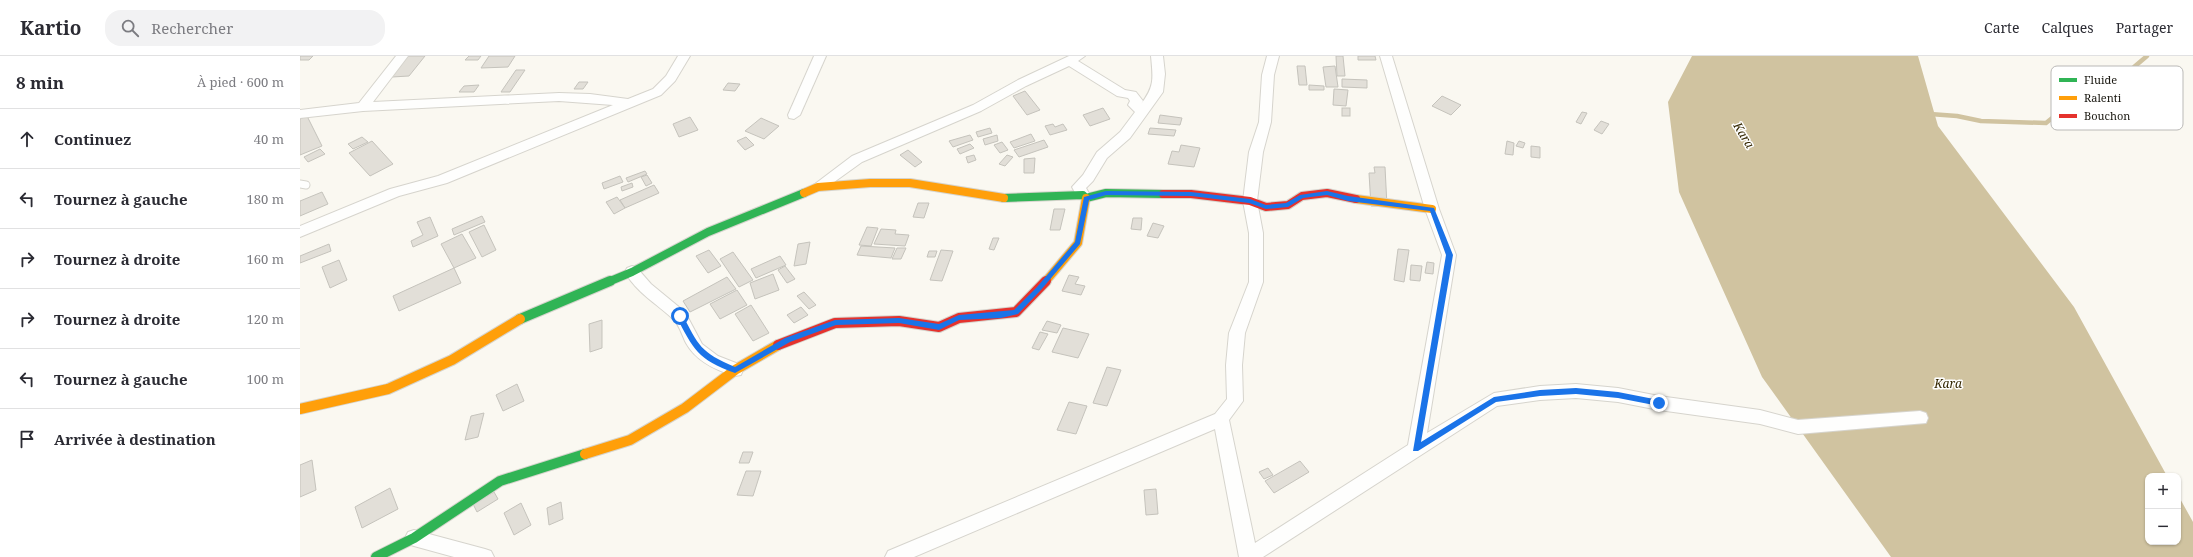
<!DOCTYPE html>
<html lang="fr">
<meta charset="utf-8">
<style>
body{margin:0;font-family:"Noto Serif",serif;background:#f2f2f3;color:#2b2b33}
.controls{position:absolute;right:12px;bottom:12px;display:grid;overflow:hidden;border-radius:8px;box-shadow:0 1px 3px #0004}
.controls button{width:36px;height:36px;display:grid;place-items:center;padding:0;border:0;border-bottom:1px solid #e1e1e2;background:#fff;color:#2b2b33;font:20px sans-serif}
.stop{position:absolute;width:12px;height:12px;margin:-9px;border:3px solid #1a73e8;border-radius:50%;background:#fff}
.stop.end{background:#1a73e8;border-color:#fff;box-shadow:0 1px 4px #0008}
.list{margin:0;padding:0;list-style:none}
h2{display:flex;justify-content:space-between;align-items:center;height:52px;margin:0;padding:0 16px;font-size:17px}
h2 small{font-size:13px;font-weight:400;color:#7c7c81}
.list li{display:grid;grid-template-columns:26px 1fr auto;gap:12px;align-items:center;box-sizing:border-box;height:60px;padding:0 16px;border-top:1px solid #e1e1e2}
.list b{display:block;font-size:15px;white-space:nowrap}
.list em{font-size:13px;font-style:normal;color:#7c7c81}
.icon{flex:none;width:22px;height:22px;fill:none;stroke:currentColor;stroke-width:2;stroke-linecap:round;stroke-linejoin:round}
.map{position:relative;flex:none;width:1893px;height:501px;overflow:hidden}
header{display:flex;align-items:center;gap:24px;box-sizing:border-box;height:56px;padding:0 20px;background:#fff;border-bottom:1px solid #e1e1e2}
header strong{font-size:19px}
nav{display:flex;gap:22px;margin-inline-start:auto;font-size:14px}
.search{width:280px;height:36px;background:#f2f2f3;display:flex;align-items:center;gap:10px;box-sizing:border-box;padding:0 14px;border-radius:16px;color:#7c7c81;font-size:15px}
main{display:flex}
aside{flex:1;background:#fff}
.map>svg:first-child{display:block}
</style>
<header>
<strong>Kartio</strong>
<div class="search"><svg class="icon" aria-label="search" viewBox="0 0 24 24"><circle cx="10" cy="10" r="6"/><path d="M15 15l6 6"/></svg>Rechercher</div>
<nav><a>Carte</a><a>Calques</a><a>Partager</a></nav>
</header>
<main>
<aside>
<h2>8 min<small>À pied · 600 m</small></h2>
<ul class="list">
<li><svg class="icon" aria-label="ahead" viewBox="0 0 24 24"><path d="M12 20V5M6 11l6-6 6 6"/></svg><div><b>Continuez</b></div><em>40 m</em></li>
<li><svg class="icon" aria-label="left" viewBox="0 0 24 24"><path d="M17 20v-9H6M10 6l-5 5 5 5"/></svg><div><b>Tournez à gauche</b></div><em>180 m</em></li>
<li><svg class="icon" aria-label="right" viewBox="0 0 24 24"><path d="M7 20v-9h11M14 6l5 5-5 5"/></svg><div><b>Tournez à droite</b></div><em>160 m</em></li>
<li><svg class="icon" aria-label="right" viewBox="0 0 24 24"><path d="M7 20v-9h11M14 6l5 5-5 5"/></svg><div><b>Tournez à droite</b></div><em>120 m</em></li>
<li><svg class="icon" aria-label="left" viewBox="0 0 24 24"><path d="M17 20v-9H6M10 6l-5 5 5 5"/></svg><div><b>Tournez à gauche</b></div><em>100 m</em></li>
<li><svg class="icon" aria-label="arrive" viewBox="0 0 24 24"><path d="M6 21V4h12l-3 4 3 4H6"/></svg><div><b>Arrivée à destination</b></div></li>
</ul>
</aside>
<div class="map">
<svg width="1893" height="501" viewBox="0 0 1893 501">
<rect width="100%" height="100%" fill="#faf8f1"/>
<path fill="#d0c3a0" d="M1392,0H1618L1638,70L1774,251L1867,420H1848V486H1878V439L1893,466V501H1591L1462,321L1379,136L1368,46Z"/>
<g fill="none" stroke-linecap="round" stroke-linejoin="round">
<path stroke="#d0c3a0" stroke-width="4.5" d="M1630,58L1657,60L1681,65L1746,67L1767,50L1776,49L1774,37L1778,31C1802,35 1812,35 1833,22L1834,11L1847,0"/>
</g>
<g fill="#e2dfd8" stroke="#c5c3bc">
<path d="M0,0H13L9,4H0Z"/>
<path d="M108,0H125L109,20L92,21Z"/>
<path d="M169,0H181L178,4H165Z"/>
<path d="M189,0H215L208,11L181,12Z"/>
<path d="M1036,0H1043L1045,20H1037Z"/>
<path d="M1058,0H1075L1076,4H1058Z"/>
<path d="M997,10H1005L1007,29H999Z"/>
<path d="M1035,10L1038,31H1026L1023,11Z"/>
<path d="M216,14H225L210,36H201Z"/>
<path d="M1042,23L1067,24V32L1042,31Z"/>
<path d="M279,26H288L283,33H274Z"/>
<path d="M428,27L440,28L435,35L423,34Z"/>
<path d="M179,29L174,36H159L164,30Z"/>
<path d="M1009,29L1024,30V34H1009Z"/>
<path d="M1034,33L1048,34L1046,50L1033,49Z"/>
<path d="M725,35L740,54L727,59L713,40Z"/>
<path d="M1142,40L1161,49L1151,59L1132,50Z"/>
<path d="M803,52L810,63L790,70L783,59Z"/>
<rect x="1042" y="52" width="8" height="8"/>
<path d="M1282,56L1287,57L1281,68L1276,66Z"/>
<path d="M860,59L882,62L880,69L858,67Z"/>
<path d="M7,60L22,90L0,99V63Z"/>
<path d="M390,61L398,74L379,81L373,68Z"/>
<path d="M461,62L479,70L464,83L445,75Z"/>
<path d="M1301,65L1309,68L1302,78L1294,74Z"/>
<path d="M753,68L755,71L763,68L767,74L750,79L745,70Z"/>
<path d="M690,72L692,77L678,81L676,76Z"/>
<path d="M850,72L876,74L874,80L848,78Z"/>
<path d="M731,78L735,85L714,92L710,86Z"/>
<path d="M670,79L673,84L653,91L649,85Z"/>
<path d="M697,79L698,85L685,89L683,83Z"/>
<path d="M62,81L68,86L53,93L48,88Z"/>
<path d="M446,81L454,89L445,94L437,85Z"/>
<path d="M744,84L748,91L719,101L714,94Z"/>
<path d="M72,85L93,108L70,120L49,97Z"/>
<path d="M1207,85L1214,87L1213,99L1205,98Z"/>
<path d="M1219,85L1225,87L1223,92L1216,90Z"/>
<path d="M702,86L708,94L700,97L694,89Z"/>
<path d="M670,88L674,92L660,98L657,93Z"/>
<path d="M881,89L900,92L894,111L868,108L872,95L879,96Z"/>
<path d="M1231,90L1240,91V102L1231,101Z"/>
<path d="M20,93L25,98L8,106L4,101Z"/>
<path d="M608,94L622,106L615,111L600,99Z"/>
<path d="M674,99L676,104L668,107L666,101Z"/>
<path d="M707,99L713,101L705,110L699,108Z"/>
<path d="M735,102L734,117H724V103Z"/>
<path d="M1074,111H1085L1087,150H1071L1069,117H1075Z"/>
<path d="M345,115L347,118L328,126L326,122Z"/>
<path d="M347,119L352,127L346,130L341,121Z"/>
<path d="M320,120L323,126L304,133L302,127Z"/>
<path d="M332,127L333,131L322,135L321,131Z"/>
<path d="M354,129L359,137L325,152L320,144Z"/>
<path d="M22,136L28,148L0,160V145Z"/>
<path d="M317,141L325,152L314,158L306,146Z"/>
<path d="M618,147H629L624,162L613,161Z"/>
<path d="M754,153H765L760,174H750Z"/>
<path d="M182,160L185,166L154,179L152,173Z"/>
<path d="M130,161L138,180L113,191L111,185L123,179L117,166Z"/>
<path d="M833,162H842L841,174L831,173Z"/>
<path d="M853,167L864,170L858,182L847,180Z"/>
<path d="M184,169L196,194L182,201L169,176Z"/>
<path d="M567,171L578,172L571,190L559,189Z"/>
<path d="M581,173L596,174L595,178L609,179L605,190L574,188Z"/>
<path d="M162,178L176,202L154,212L141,188Z"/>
<path d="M693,182H699L694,194L689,193Z"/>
<path d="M510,186L506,208L494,210L498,188Z"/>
<path d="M29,188L31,195L0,207V200Z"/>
<path d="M561,190L595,192L591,202L557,199Z"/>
<path d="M597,192H606L601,203H592Z"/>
<path d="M1098,193L1109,194L1104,226L1094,224Z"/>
<path d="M409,194L421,210L408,217L396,200Z"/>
<path d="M641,194L653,195L642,225L630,224Z"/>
<path d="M629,195H637L635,201H627Z"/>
<path d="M433,196L453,224L439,231L420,203Z"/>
<path d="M480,200L486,209L456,222L451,213Z"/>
<path d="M39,204L47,224L30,232L22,211Z"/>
<path d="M1127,206L1134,207L1133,218L1125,217Z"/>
<path d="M1111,209L1122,210L1120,225L1110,224Z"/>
<path d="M485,210L495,223L487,227L478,214Z"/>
<path d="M154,212L161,227L99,255L93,240Z"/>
<path d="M473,218L479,234L455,243L450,227Z"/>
<path d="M769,219L779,221L775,228L785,230L781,239L762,235Z"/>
<path d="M427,221L436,233L390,256L383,245Z"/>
<path d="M437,234L447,249L420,263L410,248Z"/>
<path d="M504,236L516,249L509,253L497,240Z"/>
<path d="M451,249L469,277L453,285L435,258Z"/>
<path d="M501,251L508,259L494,267L487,259Z"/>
<path d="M302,264V292L290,296L289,268Z"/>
<path d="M747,265L761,269L757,277L742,274Z"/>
<path d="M763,272L789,278L778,302L752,296Z"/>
<path d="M740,276L748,278L739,294L732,292Z"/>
<path d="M807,311L821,314L807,350L793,347Z"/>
<path d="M217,328L224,345L203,355L196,339Z"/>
<path d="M769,346L787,350L776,378L757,374Z"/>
<path d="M184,357L178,381L165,384L171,360Z"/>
<path d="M443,396H453L449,407H439Z"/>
<path d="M12,404L16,434L0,441V409Z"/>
<path d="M1000,405L1009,416L974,437L965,425Z"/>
<path d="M968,412L973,419L964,423L959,416Z"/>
<path d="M446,415H461L453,440L437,439Z"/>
<path d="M90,432L98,453L62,472L55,451Z"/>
<path d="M856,433L858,458L846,459L844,434Z"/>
<path d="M194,436L198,443L177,456L173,448Z"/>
<path d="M261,446L263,463L249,469L247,452Z"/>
<path d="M221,447L231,469L214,479L204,457Z"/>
</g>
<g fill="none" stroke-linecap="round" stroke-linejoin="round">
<defs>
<path id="lane" d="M0,128L6,129"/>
<g id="street">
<path d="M96,0H108L73,46L259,37L290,38L328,43L353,33L366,20L378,0H390L375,25L361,39L147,127L99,140L0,181V170L90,133L138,120L313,49L259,45L63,55L0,62V54L59,47Z"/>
<path d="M514,0H526L500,59L494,63L489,62L488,59Z"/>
<path d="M769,0H785L778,5L825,34L836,36L843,45L841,48C855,30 853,22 851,0H863L865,18L863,36L830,82L807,102L793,125L786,132L790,139L788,142H778L772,131L783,119L797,96L820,76L835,56L828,49L830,45L828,42L817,40L769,10L726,30L681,55L562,106L523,134H513L511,131L552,100L673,49L718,24Z"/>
<path d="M967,0H979L974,19L971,66L963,96L957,145L963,177V226L945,277L942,309L943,345L929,364L955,487L1108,389L1142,199L1125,153L1080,0H1092L1139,153L1156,199L1127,377L1194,337L1240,330L1276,328L1318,332L1359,340L1460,354L1498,364L1620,355L1626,357L1628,362L1626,367L1498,378L1460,368L1359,354L1318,346L1276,342L1240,344L1197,350L963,501H939L915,373L614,501H585L588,495L915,358L927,343L926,309L929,277L949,226V177L943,145L949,96L959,66L962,19Z"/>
<path d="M332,210L337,212L351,228L385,256L402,288L418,300L441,309L443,314L441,319L435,320C415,314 396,305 386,287C382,279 379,268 373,263C357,248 336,236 325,216L327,212Z"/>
<path d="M114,474L185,493L191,495L194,501H154L114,490L108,488L105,482L108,476Z"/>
</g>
<g id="fast-far1">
<path d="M704,142L783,139L786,142L806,137L863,138"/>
<path d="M308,226L332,216L408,176L504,137"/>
</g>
<g id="fast">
<path d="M220,263L310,225"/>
<path d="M76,501L114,482L200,425L285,398"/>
</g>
<g id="slow-far1">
<path d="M504,137L518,131L570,127H610L704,142"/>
<path d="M1056,143L1132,153"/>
<path d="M746,225L778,187L786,142"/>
</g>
<g id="slow">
<path d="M0,353L88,333L152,304L220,263"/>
<path d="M285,398L330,384L385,352L435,314L478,289"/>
</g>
<path id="jam-far1" d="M863,138H891L950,145L966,151L988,149L1002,140L1027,137L1056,143"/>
<path id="jam" d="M478,289L535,267L599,265L639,271L659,262L716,256L746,225"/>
</defs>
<use href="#lane" stroke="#d6d4cd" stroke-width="9"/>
<use href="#street" stroke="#d6d4cd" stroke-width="2"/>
<use href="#fast-far1" stroke="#d6d4cd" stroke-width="10"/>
<use href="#fast" stroke="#d6d4cd" stroke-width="12"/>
<use href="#slow-far1" stroke="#d6d4cd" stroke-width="10"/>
<use href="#slow" stroke="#d6d4cd" stroke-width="12"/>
<use href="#jam-far1" stroke="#d6d4cd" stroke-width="10"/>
<use href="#jam" stroke="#d6d4cd" stroke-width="12"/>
<use href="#lane" stroke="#fefefd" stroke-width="7"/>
<use href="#street" fill="#fefefd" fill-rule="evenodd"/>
<use href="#fast-far1" stroke="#30b455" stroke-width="8"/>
<use href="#fast" stroke="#30b455" stroke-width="10"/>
<use href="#slow-far1" stroke="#ff9f0a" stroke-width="8"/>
<use href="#slow" stroke="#ff9f0a" stroke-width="10"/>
<use href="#jam-far1" stroke="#e5322d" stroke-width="8"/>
<use href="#jam" stroke="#e5322d" stroke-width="10"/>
</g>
<path fill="#1a73e8" d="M806,135L891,136L950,143L966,149L986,147L1000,139L1027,135L1048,140L1134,152L1153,199L1121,386L1194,341L1240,334L1276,332L1318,336L1359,344L1362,347L1359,350L1318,342L1276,338L1240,340L1196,346L1118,395H1113L1146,199L1130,155L1048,145L1027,139L1003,142L988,151L966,153L949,147L891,140L806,139L789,144L780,188L741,234L718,258L701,262L659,264L639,274L599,267L536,269L490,286L435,317C397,303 394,294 376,260L382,258C399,290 400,296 435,311L485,282L535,264L599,262L639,268L659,259L714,254L737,231L775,186L784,141Z"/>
<g text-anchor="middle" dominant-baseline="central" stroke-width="3" stroke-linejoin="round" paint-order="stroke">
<g font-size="12" font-style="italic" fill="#342700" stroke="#fff">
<text transform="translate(1444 79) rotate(59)">Kara</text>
<text x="1648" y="327">Kara</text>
</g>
</g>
<rect x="1751" y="10" width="132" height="64" rx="6" fill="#fff" stroke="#bab9b7" stroke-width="1"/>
<rect x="1759" y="22" width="18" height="4" fill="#30b455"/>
<rect x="1759" y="40" width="18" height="4" fill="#ff9f0a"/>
<rect x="1759" y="58" width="18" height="4" fill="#e5322d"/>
<g font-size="11" fill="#18160f">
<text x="1784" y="28">Fluide</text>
<text x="1784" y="46">Ralenti</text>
<text x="1784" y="64">Bouchon</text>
</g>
</svg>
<div class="controls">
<button>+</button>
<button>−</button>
</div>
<div class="stop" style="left:380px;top:260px"></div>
<div class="stop end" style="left:1359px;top:347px"></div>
</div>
</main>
